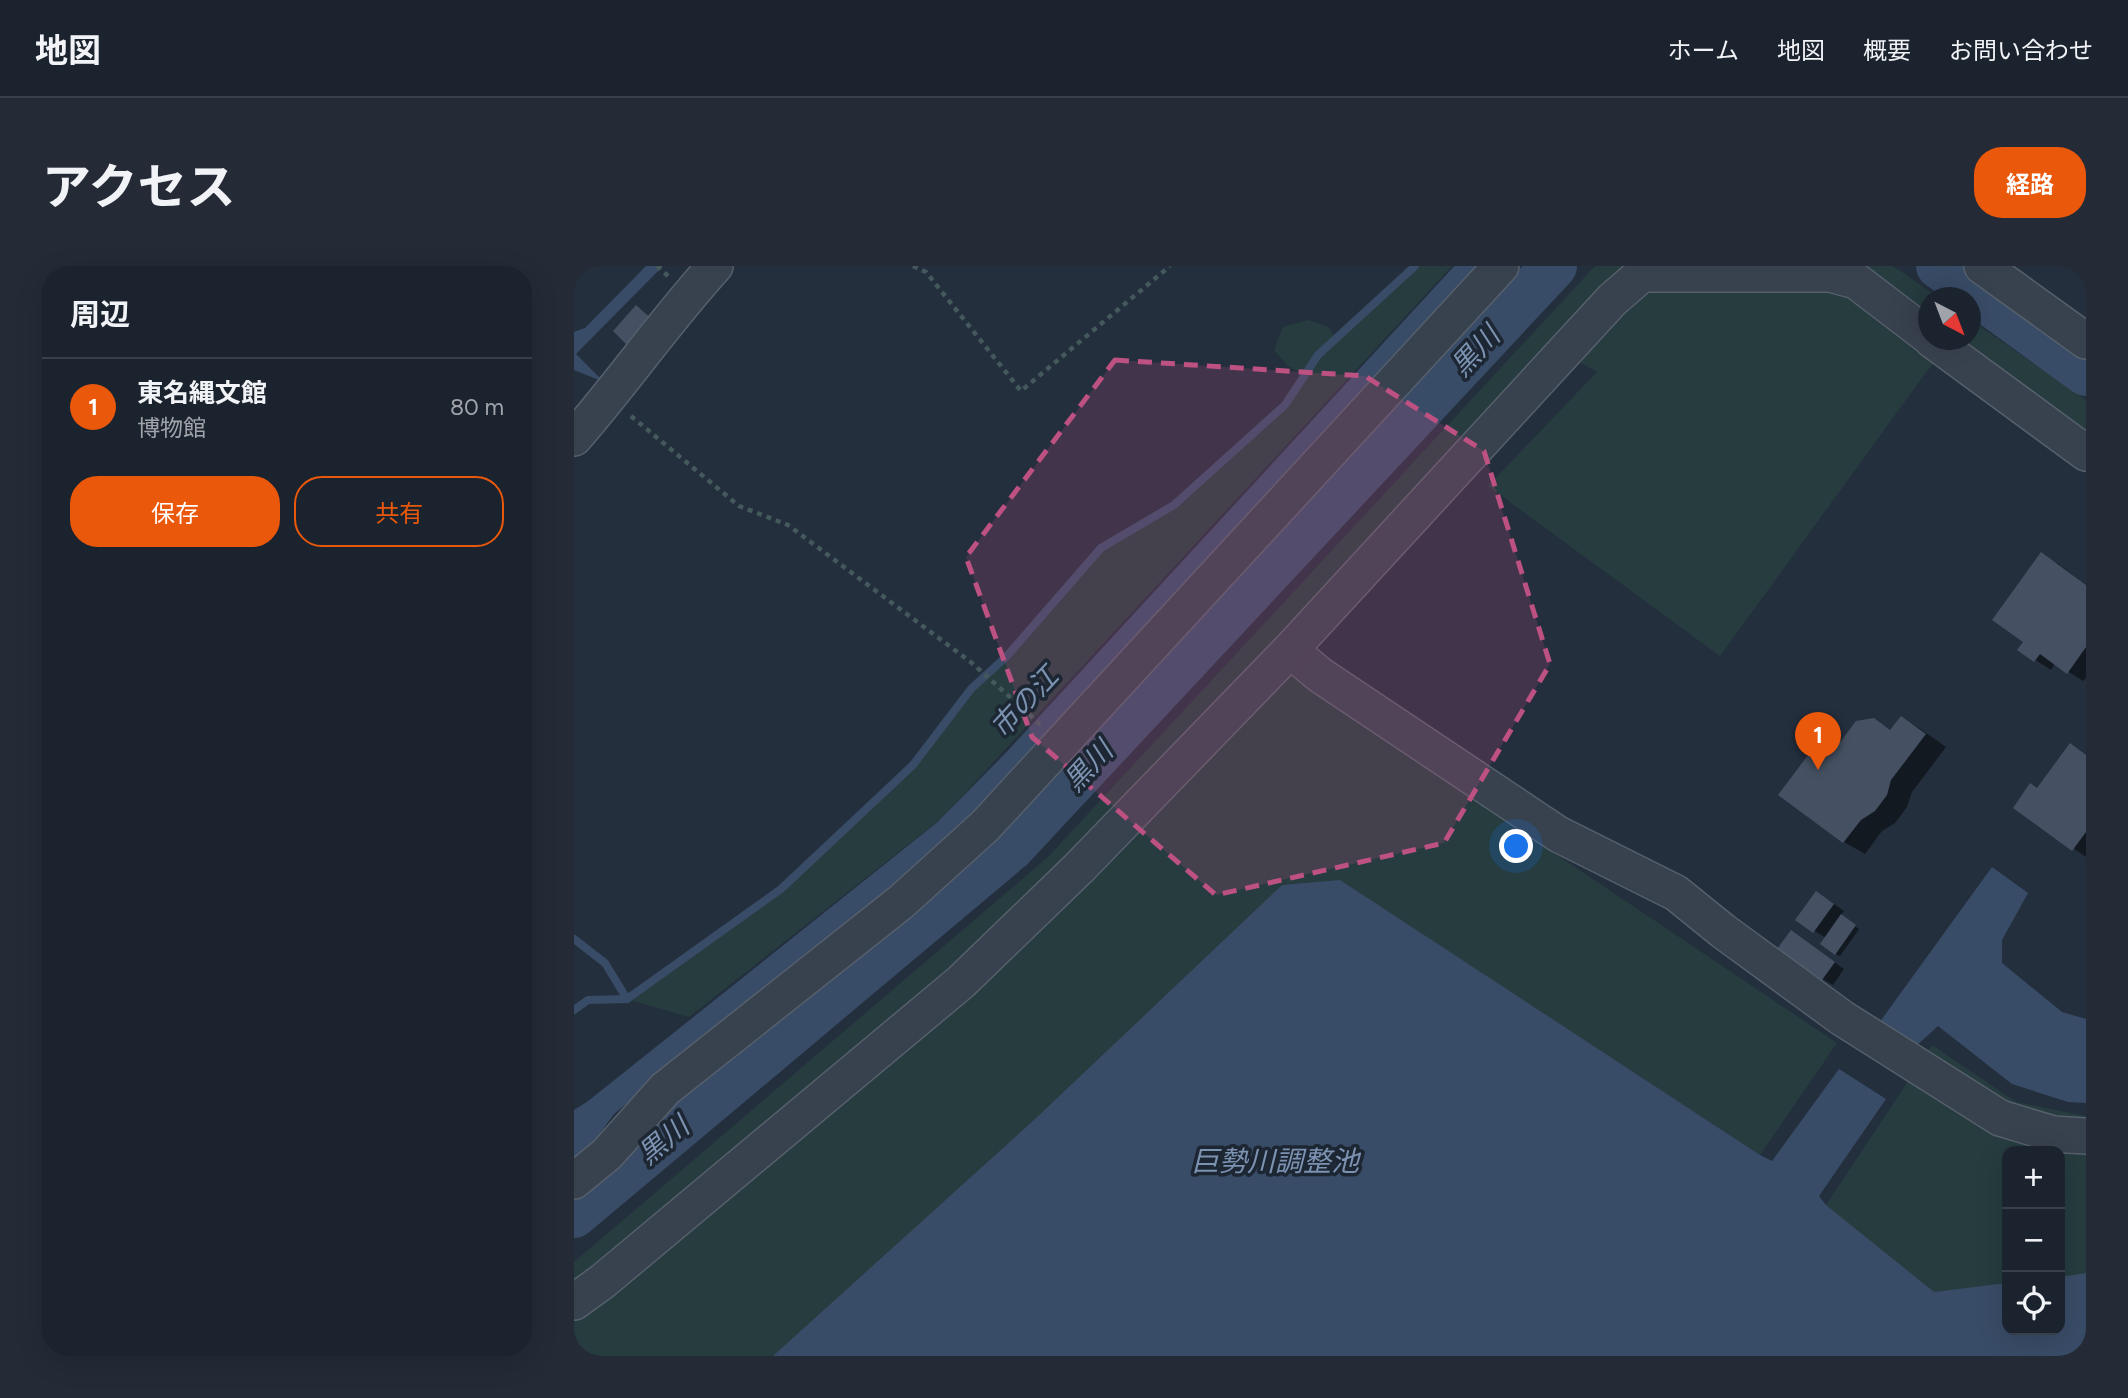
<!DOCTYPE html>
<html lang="ja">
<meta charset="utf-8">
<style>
body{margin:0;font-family:Figtree,"Noto Sans JP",sans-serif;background:#242b36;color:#f1f3f6}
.controls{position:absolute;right:21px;bottom:21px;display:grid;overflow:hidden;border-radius:14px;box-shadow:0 7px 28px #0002}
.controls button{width:63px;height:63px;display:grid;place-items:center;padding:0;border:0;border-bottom:2px solid #39404a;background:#1b232e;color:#f1f3f6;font:35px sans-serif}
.compass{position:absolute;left:1344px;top:21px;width:63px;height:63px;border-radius:50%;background:#1b232e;box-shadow:0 7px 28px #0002;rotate:138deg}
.you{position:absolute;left:943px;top:581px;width:24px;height:24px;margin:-18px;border:5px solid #fff;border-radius:50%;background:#1a73e8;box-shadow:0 0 0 10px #1a73e833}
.badge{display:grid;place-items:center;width:46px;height:46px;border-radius:50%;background:#ea580c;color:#fff;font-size:23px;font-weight:700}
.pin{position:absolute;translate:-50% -58px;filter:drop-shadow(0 2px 4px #0008)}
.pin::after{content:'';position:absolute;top:37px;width:24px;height:21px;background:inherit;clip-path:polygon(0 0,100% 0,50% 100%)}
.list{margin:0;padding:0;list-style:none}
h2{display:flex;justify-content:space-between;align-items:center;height:91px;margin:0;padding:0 28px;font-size:30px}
h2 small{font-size:23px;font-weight:400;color:#a0a4aa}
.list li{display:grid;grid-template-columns:46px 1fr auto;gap:21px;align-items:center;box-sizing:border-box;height:98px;padding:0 28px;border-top:2px solid #39404a}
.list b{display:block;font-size:26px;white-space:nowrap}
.list p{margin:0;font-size:23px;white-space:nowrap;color:#a0a4aa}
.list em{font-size:23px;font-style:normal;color:#a0a4aa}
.actions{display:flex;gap:14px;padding:21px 28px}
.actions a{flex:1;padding:16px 0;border:2px solid #ea580c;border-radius:28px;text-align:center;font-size:24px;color:#ea580c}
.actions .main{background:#ea580c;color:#fff}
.icon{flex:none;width:38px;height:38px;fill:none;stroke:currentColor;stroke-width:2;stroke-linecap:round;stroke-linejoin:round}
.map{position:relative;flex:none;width:1512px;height:1090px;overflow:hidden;border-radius:28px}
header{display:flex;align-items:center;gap:42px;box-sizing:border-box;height:98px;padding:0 35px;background:#1b232e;border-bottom:2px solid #39404a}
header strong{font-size:33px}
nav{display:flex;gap:38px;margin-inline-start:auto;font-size:24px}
.intro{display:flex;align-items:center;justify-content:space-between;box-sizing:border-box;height:168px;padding:0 42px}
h1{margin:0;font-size:49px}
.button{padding:18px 32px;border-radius:28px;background:#ea580c;color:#fff;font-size:24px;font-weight:700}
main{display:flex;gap:42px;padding:0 42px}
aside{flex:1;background:#1b232e;border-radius:28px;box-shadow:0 7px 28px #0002}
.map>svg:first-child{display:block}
</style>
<header>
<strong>地図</strong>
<nav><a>ホーム</a><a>地図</a><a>概要</a><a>お問い合わせ</a></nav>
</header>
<div class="intro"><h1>アクセス</h1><a class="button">経路</a></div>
<main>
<aside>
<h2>周辺<small></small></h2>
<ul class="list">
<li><span class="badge">1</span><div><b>東名縄文館</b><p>博物館</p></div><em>80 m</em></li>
</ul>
<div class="actions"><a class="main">保存</a><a>共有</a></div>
</aside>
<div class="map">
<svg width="1512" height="1090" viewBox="0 0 1512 1090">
<rect width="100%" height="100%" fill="#242f3e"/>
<g fill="#263c3f" fill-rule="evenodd">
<path d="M841,0H878L368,552L115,751L53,733L207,623L339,499L397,423L433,390L527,282L600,238L711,139L730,109L714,100L700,84L709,61L734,54L755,61L762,73Z"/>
<path d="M1021,0H1319L1364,31L1354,32V74H1396L1397,54L1512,134V178L1377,80L1353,105L1146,390L914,220L1023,106L1002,94L715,409L1263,777L1186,889L1020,781L707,1090H0V996L474,591Z"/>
<path d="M1358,779L1442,836L1512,850V1090H1400L1252,939ZM1433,885H1486V1064H1433Z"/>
</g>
<g fill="#394c67">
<path d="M72,0H89L2,88L30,116L0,104V66L11,62Z"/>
<path d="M1418,601L1454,627L1428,674V697L1488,746L1512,753V837L1494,836L1438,818L1364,760L1342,780L1305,757Z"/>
<path d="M766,614L1186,889L1198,895L1265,803L1312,833L1245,930L1252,939L1360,1026L1433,1017V1064H1486V1011L1512,1007V1090H199L460,854L708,619Z"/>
<path d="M60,807L71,817L40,848L22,873L0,892V844Z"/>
</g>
<g fill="#0007">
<path d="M1483,297L1512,319V412L1509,415L1481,397L1477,404L1446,384L1451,376Z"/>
<path d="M1328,452L1348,464L1372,481L1338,526L1333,541L1321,557L1308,565L1291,588L1270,576L1207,528L1253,467L1269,476L1300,454L1318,465Z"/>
<path d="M1496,480L1512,489V591L1441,541L1464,524Z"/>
<path d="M1253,633L1270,645L1266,650L1285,663L1266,690L1261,688L1252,672L1224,654Z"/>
<path d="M1227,672L1270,703L1259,719L1249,713Z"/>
</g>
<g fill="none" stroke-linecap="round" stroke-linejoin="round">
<g stroke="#394c67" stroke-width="8">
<path d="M0,673L31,697L53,733"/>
<path d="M0,744L14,734L53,733L207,623L339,499L397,423L433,390L527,282L600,239L711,139L744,89L841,0"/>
</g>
<path stroke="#394c67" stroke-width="26" d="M0,863L372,566L441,496L898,0"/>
<g stroke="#394c67" stroke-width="46">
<path d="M1365,0L1512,107"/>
<path d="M0,949L437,582L980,0"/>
</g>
</g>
<g fill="#455162">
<path d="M62,39L81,56L56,82L39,65Z"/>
<path d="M1467,286L1512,319V381L1493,408L1466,388L1460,396L1443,384L1449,376L1418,354Z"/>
<path d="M1327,450L1352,468L1317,514L1313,529L1301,545L1287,554L1269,577L1204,529L1253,464L1267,475L1282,455L1300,452L1316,464Z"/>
<path d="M1496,477L1512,489V566L1498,585L1439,542L1456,517L1463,522Z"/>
<path d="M1242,625L1260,638L1239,667L1221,654Z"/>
<path d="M1267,648L1282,659L1261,689L1246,678Z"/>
<path d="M1217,664L1261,696L1248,714L1203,683Z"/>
</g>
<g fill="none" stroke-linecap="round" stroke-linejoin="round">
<defs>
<g id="minor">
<path d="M1408,0L1512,75"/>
<path d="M1358,74L1512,187"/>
<path d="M0,172C49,116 91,55 141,0"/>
<path d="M716,384L746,409L984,568L1102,627L1149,665L1268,752L1426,852L1479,868L1512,870"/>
<path d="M0,915L33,888L91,823L327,636L411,560L927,0"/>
<path d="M0,1036L29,1015L387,716L505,602L716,384L1038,34L1068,8H1256L1282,15L1354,70"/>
</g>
</defs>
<use href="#minor" stroke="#565f6c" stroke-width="38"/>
<g stroke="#44595c" stroke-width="4.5" stroke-dasharray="5 5" stroke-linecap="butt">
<path d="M83,0L94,10"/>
<path d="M339,0L352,6L447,125L596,0"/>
<path d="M57,150L165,240L214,259L398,397L467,459"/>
</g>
<use href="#minor" stroke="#38414e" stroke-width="35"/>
</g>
<path fill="#bd5182" fill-opacity="0.2" stroke="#bd5182" stroke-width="5" stroke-dasharray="14 9" stroke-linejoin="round" d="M541,94L791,110L910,185L976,398L870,577L642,629L458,471L392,291Z"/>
<g text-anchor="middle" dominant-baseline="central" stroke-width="7" stroke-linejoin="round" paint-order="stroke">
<g font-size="28" font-style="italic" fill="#7c92b1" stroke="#1d2633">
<text transform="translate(901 85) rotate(-47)">黒川</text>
<text transform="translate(450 436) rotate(-47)">市の江</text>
<text transform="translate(514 500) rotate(-47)">黒川</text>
<text transform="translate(89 874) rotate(-40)">黒川</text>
<text x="701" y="895">巨勢川調整池</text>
</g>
</g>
</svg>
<div class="controls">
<button>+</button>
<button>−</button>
<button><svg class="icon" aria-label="locate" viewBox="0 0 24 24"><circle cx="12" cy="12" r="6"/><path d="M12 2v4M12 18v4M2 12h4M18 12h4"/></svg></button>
</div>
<svg class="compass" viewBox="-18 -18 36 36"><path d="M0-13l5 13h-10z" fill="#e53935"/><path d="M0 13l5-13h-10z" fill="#a0a4aa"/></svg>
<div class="you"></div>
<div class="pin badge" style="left:1244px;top:504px">1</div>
</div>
</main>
